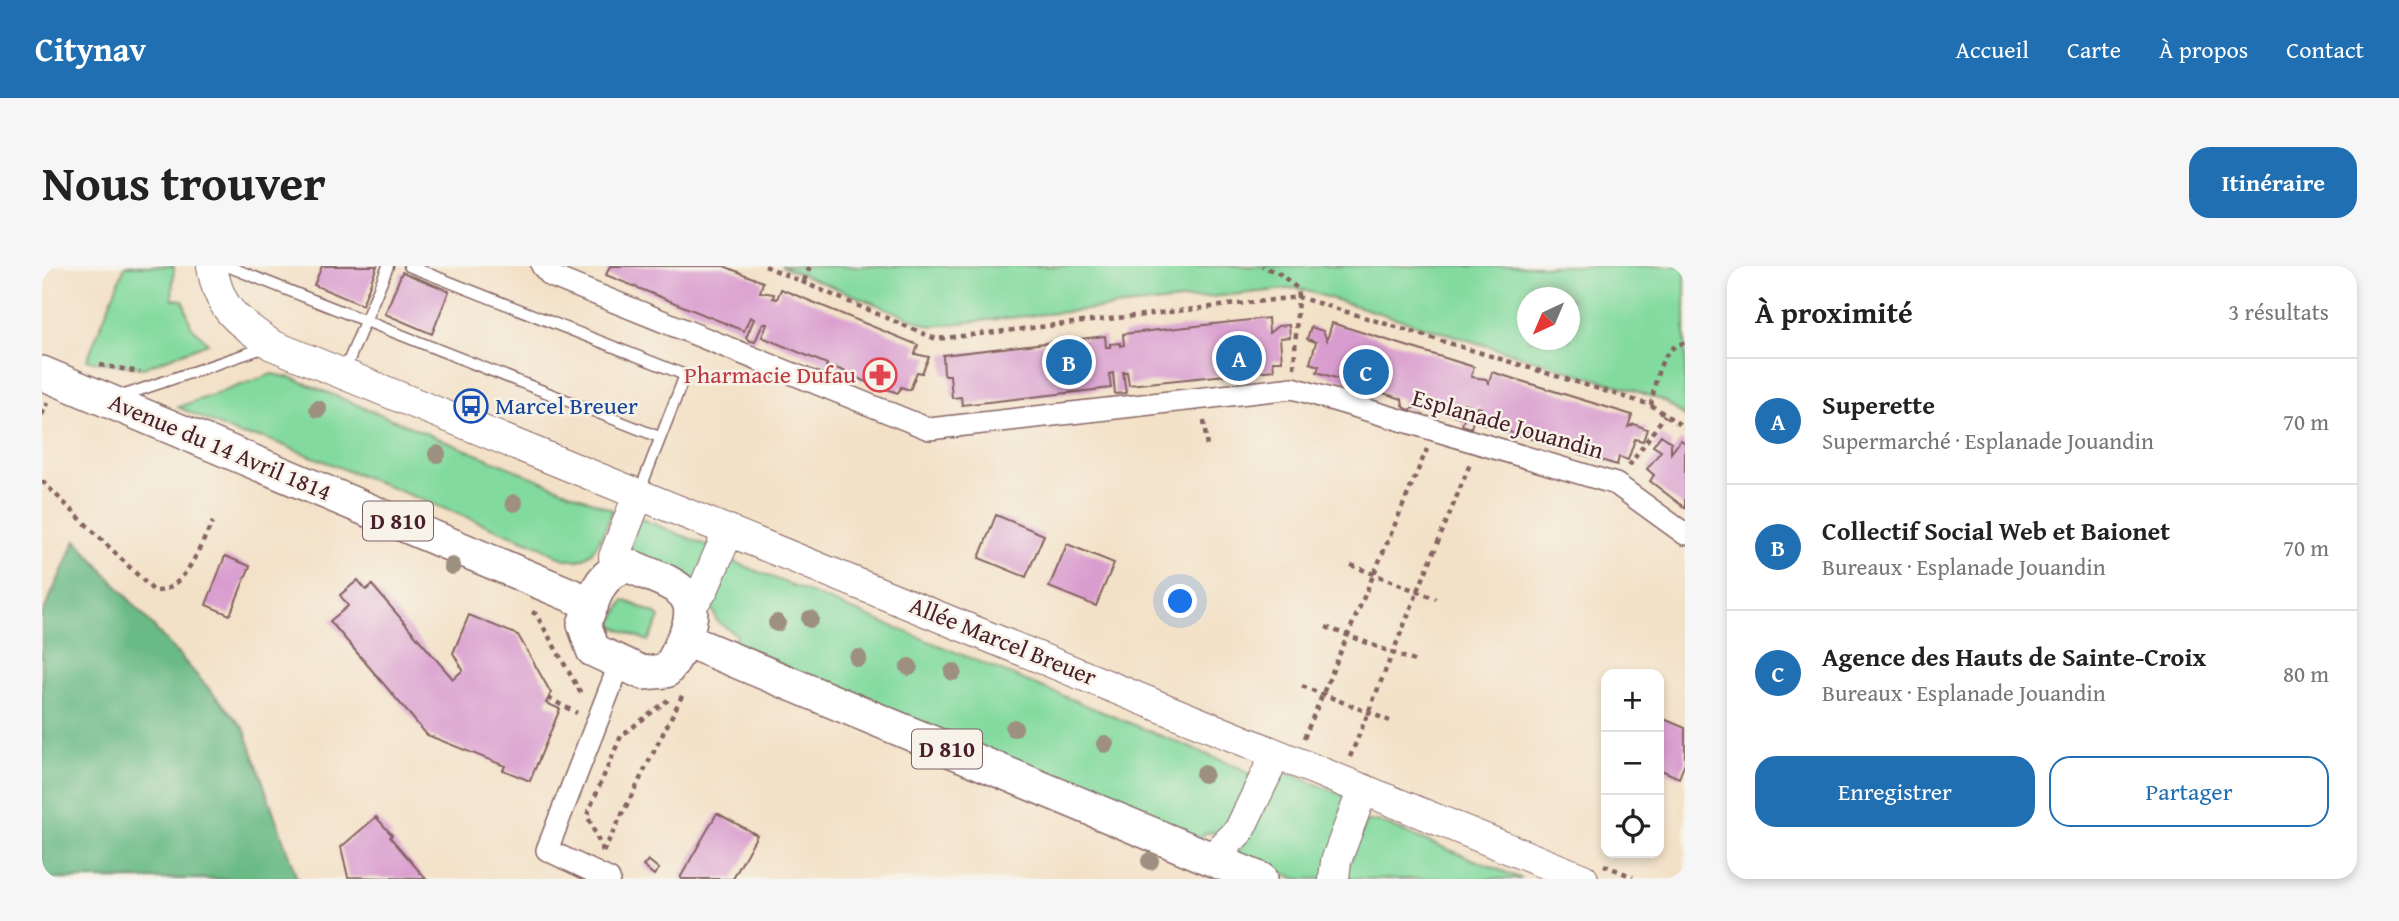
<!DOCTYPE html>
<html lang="fr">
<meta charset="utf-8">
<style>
:root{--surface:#fff;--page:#f6f6f6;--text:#222;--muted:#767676;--line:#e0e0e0;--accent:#1f6fb2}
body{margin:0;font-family:"Gentium Book Plus",serif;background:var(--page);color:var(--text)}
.controls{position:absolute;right:21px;bottom:21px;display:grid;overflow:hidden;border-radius:14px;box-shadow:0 4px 10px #0003}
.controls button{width:63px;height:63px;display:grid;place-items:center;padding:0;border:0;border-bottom:2px solid var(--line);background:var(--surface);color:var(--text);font:35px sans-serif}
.compass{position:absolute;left:1475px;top:21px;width:63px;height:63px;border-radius:50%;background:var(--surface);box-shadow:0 4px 10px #0003;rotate:224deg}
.you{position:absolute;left:1139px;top:336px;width:24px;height:24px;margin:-18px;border:5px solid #fff;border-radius:50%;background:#1a73e8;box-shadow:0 0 0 10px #1a73e833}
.badge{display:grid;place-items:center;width:46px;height:46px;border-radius:50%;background:var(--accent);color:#fff;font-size:23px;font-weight:700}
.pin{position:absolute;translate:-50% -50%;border:4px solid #fff;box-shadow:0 2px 7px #0006}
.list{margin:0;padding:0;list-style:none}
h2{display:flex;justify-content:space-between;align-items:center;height:91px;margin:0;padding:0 28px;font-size:30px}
h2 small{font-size:23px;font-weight:400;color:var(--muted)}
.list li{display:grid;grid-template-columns:46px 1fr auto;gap:21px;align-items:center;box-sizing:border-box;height:126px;padding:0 28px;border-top:2px solid var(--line)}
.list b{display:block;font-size:26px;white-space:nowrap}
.list p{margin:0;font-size:23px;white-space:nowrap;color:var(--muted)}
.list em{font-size:23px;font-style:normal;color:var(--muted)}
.actions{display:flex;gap:14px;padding:21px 28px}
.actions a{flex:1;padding:16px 0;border:2px solid var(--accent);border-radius:21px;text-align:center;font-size:24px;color:var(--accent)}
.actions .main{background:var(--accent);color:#fff}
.icon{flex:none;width:38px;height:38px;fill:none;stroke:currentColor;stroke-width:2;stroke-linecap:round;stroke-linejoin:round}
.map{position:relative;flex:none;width:1643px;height:613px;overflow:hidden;border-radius:21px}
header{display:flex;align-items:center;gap:42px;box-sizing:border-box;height:98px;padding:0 35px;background:var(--accent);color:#fff}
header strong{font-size:33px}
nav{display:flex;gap:38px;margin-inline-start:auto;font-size:24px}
.intro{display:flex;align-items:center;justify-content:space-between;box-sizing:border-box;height:168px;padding:0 42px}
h1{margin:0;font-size:49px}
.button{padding:18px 32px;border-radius:21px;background:var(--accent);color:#fff;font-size:24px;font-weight:700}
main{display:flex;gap:42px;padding:0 42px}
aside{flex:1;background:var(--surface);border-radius:21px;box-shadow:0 4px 10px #0003}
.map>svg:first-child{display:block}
.green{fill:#82da9e;stroke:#667c64;stroke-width:2;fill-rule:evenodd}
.forest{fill:#69ba85;stroke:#5a6c58;stroke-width:2}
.building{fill:#d99ccf}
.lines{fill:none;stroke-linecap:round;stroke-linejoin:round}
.lane-casing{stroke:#856362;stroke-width:13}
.street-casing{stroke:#856362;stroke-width:24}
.secondary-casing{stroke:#856362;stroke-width:32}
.primary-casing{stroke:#856362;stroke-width:36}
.path{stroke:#856362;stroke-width:4.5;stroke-dasharray:5 5;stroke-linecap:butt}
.lane{stroke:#fff;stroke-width:10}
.street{stroke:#fff;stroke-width:21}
.secondary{stroke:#fff;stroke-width:30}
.primary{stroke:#fff;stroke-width:33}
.tree{fill:#9e9081}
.labels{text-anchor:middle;stroke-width:5;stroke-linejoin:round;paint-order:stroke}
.shield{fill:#f7f3e8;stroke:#7e5f64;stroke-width:2}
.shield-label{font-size:23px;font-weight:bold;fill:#4a1f2b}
.health-label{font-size:24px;fill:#be3a42;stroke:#f7f3e8;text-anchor:end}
.transit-label{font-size:24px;fill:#164399;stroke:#f7f3e8;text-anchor:start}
.street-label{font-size:24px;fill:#4a1f2b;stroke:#f7f3e8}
</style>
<header>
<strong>Citynav</strong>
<nav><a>Accueil</a><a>Carte</a><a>À propos</a><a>Contact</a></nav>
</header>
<div class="intro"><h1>Nous trouver</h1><a class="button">Itinéraire</a></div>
<main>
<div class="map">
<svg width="1643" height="613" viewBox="0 0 1643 613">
<rect width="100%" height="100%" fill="#f7f3e8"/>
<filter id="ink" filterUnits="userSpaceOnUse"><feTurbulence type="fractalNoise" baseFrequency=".0143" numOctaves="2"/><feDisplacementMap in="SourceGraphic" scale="14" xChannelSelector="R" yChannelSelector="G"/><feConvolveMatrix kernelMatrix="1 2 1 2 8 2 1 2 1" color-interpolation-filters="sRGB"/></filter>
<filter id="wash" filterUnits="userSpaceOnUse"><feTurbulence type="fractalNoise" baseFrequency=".00686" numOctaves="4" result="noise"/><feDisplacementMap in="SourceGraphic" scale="28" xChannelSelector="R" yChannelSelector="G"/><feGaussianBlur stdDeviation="1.57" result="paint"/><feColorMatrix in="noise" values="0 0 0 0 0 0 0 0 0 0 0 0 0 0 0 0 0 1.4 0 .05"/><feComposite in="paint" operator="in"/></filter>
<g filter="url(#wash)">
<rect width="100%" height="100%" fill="#f3e1c7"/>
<!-- green -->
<path class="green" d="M83 0H132L130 33 141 34 149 60 166 77 101 102 45 94Z
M739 0H1643V151L1622 135 1597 126 1255 22 888 60ZM1486 32H1528V74H1486Z
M230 108 250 112 571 244C554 283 546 313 500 281L223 172 198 169 136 141Z
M597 252 669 281 655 316 586 288Z
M690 295 1198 502 1208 508V515L1180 566 1162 567 1159 573 749 403 692 376 695 369 675 355 670 341Z
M582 334 616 349 618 352 606 375 572 361 570 357Z
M1239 504 1306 531 1284 613H1255L1195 588Z
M1335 555 1480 613H1305L1306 601 1324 556Z"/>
<!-- forest -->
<path class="forest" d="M34 274 202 462 255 613H0V349Z"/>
<g id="blocks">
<!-- building -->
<path class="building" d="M280 0H335L320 39 272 19Z
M568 0H682L721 16 718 26 732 28 731 32 735 33 739 23 876 79 873 88 887 91 880 107 875 106 868 124 859 121 856 127 803 108 804 106 794 102 793 104 784 100 785 98 720 71 725 58 721 57 713 76 709 75 704 72 712 53 708 51 702 65 564 9Z
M360 6 407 25 390 68 343 48Z
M1226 52 1227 67 1236 60 1247 59 1248 71 1238 72 1240 95H1231L1232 104 1087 119 1085 106H1081L1084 127 1073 128 1071 107 1067 108 1069 122 920 139 919 131 910 132 908 109H902L901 89 1063 70 1064 81H1068V78L1078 77V80L1082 79 1081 68Z
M1290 57 1432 101 1429 111 1444 113 1447 117 1450 106 1590 149 1586 161 1592 158 1605 163 1601 175 1593 173 1586 194 1577 191 1575 199 1435 156 1439 142 1435 141 1429 162 1420 159 1426 139 1422 137 1418 151 1378 139 1367 144 1361 140 1360 133 1275 106 1277 100 1268 97 1274 76 1265 73 1269 61 1281 65 1285 74Z
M1619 169 1629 176V187L1639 174 1643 177V242L1608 215 1612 209 1605 203 1619 185 1611 180Z
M954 249 1002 269 984 311 937 292Z
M1025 278 1072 297 1054 340 1007 321Z
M183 290 208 300 188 349 164 339Z
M316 314 324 324 330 319 411 413 421 404 411 387 427 349 476 369 509 427 504 437 518 443 488 515 461 504 463 500 385 469 288 355 306 340 298 329Z
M1617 451 1643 462V497L1637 512 1617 503Z
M675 547 715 569 691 613H640L638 612Z
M334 551 350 569 348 571 384 613 306 611 299 581Z
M606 594 617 603 612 609 601 600Z"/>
</g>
</g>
<g filter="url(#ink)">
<use href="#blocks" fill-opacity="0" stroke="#856362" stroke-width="2"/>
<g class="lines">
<defs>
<path id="lane" d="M185 0 617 171
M367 0 643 109 598 224
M302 106 346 0
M77 131 224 81"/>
<path id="street" d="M500 0 509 10 887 163 1251 122 1574 218 1643 268
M567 613 505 584 578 397"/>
<path id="secondary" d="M170 0C177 45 195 54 230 79L1541 613
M573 302 572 291 597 227
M651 337 661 324 687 264
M1169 593 1197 565 1234 488
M1292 613 1294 595 1321 523"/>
<path id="primary" d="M0 107 550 338
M588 300C622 316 663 321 644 367 638 381 634 394 624 405L601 407 551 384 542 358C552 332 557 304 588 300Z
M641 373 1218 613"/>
</defs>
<!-- lane casing -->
<use href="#lane" class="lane-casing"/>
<!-- street casing -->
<use href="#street" class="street-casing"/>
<!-- secondary casing -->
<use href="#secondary" class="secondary-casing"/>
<!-- primary casing -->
<use href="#primary" class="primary-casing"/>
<!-- path -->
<path class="path" d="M723 0 894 73 1256 31 1255 22 1238 8 1220 0
M762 15 768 0
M58 99 98 106
M1252 102 1256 31 1609 139 1643 162
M1609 139C1613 119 1617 80 1643 77
M0 149 5 137
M1162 155 1165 182
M1587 200 1623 149
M0 215 112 325C143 327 158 278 171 256
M1309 299 1394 333
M490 346 494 348 541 431
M1284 361 1372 395
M1260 420 1348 455
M506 432 535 447
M1262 472 1385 183
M1308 491 1428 198
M561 585 545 549 579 470 626 434
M561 586 641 428
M1562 599 1591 611"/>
<!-- lane -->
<use href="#lane" class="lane"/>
<!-- street -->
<use href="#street" class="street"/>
<!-- secondary -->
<use href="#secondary" class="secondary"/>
<!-- primary -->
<use href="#primary" class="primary"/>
</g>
<!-- trees -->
<g class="tree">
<circle cx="276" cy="143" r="9"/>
<circle cx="395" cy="188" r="9"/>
<circle cx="472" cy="237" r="9"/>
<circle cx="410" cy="300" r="9"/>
<circle cx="768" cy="353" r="9"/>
<circle cx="735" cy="357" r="9"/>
<circle cx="816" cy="392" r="9"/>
<circle cx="867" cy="401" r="9"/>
<circle cx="911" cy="406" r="9"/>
<circle cx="972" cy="462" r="9"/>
<circle cx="1063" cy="478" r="9"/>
<circle cx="1162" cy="508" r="9"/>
<circle cx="1108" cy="595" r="9"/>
</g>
</g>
<!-- icons -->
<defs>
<symbol id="pharmacy-ring" viewBox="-11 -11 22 22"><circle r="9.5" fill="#f7f3e8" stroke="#e0444e" stroke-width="1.5"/><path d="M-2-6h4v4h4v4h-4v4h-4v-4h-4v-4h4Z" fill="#e0444e"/></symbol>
<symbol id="bus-ring" viewBox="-11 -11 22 22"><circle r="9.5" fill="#f7f3e8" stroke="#1a4fb4" stroke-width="1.5"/><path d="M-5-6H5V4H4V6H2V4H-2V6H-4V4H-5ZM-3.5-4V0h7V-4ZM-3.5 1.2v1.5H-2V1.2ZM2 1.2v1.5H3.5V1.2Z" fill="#1a4fb4"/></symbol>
</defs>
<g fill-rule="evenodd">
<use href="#pharmacy-ring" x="819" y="90" width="38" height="38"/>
<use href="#bus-ring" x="410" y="121" width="38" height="38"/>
</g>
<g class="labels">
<!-- shield labels -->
<g class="shield">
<rect x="321" y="235.5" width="70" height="39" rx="5"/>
<rect x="870" y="463.5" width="70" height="39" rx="5"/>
</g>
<g class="shield-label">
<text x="356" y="263">D 810</text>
<text x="905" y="491">D 810</text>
</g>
<!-- health labels -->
<g class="health-label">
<text x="814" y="117">Pharmacie Dufau</text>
</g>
<!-- transit labels -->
<g class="transit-label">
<text x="453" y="148">Marcel Breuer</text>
</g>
<!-- street labels -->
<g class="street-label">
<text transform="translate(1466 158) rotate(16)" y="8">Esplanade Jouandin</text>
<text transform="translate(178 181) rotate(23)" y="8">Avenue du 14 Avril 1814</text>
<text transform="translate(961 375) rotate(22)" y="8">Allée Marcel Breuer</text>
</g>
</g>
</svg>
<div class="controls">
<button>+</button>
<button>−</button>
<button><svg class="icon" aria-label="locate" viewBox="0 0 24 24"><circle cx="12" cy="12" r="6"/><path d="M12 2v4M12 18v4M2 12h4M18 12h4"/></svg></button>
</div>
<svg class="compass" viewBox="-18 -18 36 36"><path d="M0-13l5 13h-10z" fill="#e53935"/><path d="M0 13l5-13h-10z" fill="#767676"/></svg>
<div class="you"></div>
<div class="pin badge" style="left:1197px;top:92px">A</div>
<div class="pin badge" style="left:1027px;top:96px">B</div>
<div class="pin badge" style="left:1324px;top:106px">C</div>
</div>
<aside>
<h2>À proximité<small>3 résultats</small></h2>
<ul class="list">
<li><span class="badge">A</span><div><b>Superette</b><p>Supermarché · Esplanade Jouandin</p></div><em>70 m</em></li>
<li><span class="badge">B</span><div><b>Collectif Social Web et Baionet</b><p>Bureaux · Esplanade Jouandin</p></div><em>70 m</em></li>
<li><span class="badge">C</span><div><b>Agence des Hauts de Sainte-Croix</b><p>Bureaux · Esplanade Jouandin</p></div><em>80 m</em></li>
</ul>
<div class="actions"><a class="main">Enregistrer</a><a>Partager</a></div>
</aside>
</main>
